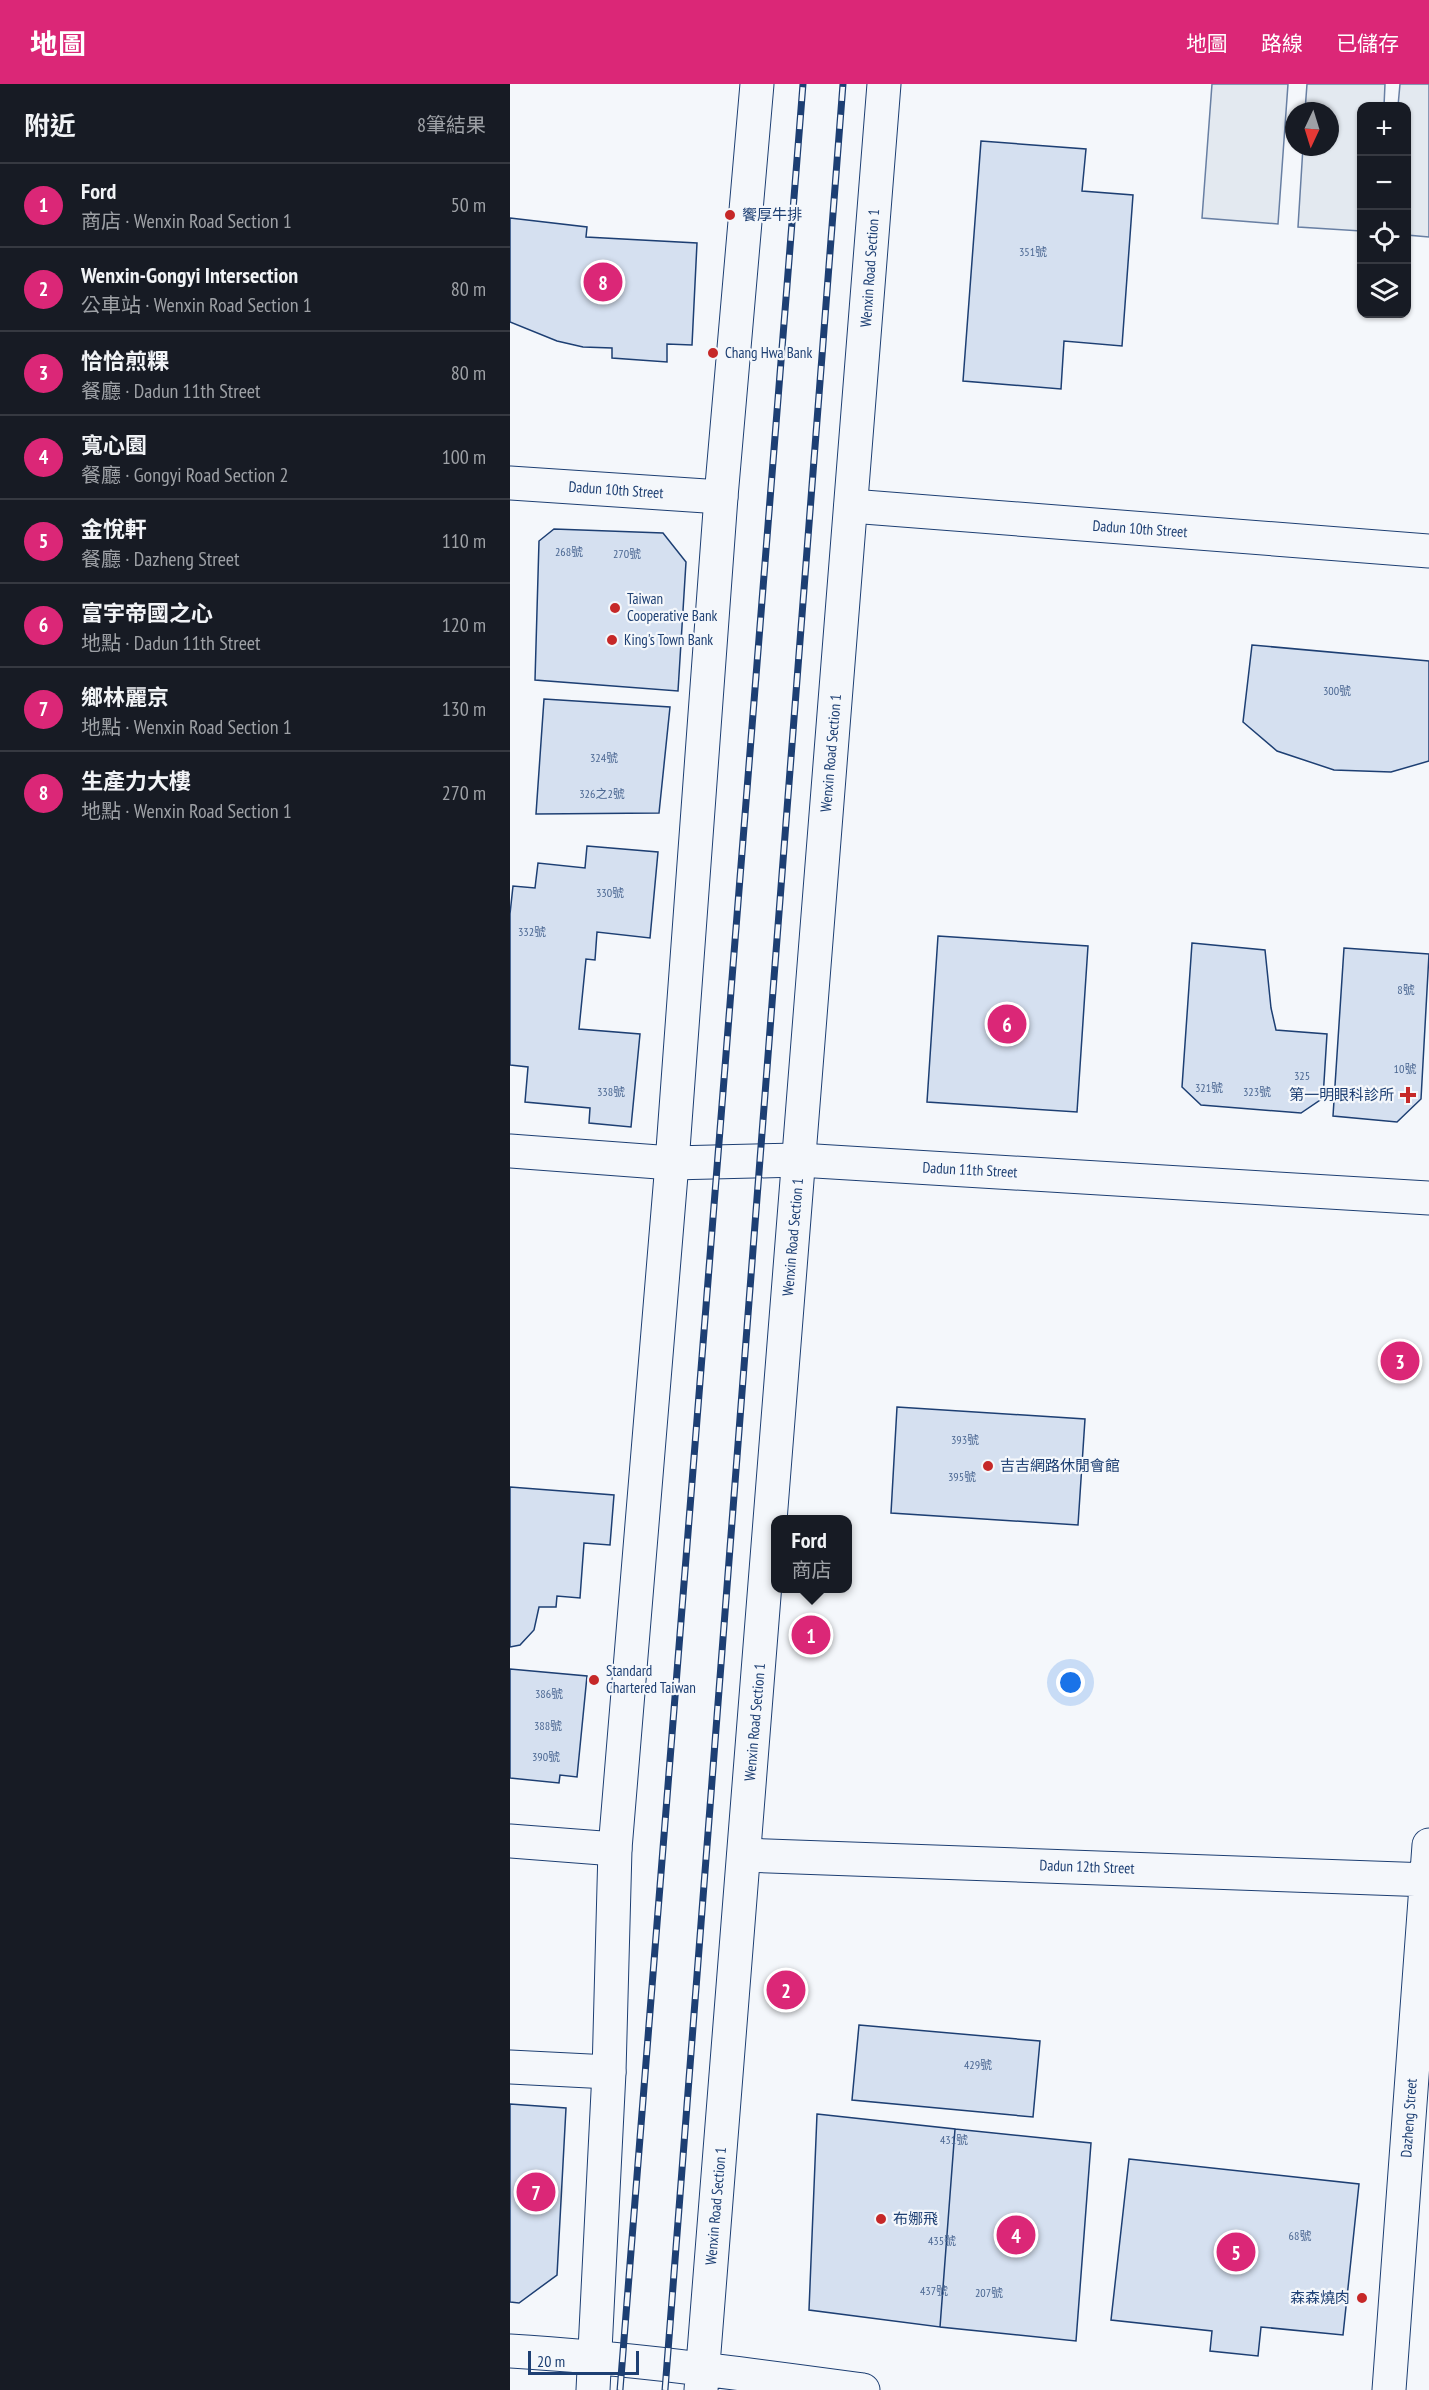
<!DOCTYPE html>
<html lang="zh-TW">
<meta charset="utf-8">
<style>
:root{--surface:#171b24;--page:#242831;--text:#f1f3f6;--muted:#9ea1a6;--line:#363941;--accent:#db2777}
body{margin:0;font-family:"PT Sans Narrow","Noto Sans TC",sans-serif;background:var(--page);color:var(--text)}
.controls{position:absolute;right:18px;top:18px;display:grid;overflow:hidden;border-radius:12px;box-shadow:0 2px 4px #0004}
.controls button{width:54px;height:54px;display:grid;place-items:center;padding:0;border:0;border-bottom:2px solid var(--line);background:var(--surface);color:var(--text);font:30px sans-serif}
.compass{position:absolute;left:775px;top:18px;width:54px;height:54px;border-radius:50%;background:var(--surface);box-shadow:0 2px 4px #0004;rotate:184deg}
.scale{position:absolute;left:18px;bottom:15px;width:111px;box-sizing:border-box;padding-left:6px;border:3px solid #1d3f73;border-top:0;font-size:16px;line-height:21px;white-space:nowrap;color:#1d3f73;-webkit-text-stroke:4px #f4f7fb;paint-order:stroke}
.you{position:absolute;left:561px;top:1599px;width:21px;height:21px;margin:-15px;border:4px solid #fff;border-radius:50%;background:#1a73e8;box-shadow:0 0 0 9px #1a73e833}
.badge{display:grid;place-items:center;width:39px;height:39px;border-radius:50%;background:var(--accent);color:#fff;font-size:20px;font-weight:700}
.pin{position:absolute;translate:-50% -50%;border:3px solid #fff;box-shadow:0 2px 6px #0006}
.popup{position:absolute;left:261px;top:1431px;width:81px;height:78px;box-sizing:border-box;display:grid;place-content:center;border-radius:12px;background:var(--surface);filter:drop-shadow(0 2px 4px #0005);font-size:20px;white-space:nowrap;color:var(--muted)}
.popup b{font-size:22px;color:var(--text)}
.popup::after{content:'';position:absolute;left:50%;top:100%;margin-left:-12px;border:12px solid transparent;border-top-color:var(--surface)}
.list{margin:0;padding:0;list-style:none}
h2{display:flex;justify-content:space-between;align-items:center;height:78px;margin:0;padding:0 24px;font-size:26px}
h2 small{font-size:20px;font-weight:400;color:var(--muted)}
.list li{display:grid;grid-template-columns:39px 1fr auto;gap:18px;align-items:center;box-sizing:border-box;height:84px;padding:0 24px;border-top:2px solid var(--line)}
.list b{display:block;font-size:22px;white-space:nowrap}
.list p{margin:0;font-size:20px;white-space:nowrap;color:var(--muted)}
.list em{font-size:20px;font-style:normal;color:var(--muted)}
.icon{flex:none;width:33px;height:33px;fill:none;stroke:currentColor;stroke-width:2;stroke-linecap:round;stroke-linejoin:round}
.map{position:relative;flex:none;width:919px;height:2306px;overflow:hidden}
header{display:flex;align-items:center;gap:36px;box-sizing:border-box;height:84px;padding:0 30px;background:var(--accent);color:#fff}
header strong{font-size:28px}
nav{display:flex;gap:33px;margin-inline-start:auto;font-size:21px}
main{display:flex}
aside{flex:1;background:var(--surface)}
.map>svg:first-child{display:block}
.grass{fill:#e3e9f0;stroke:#687fa3;stroke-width:1.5}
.building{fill:#d5e0f0;stroke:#1d3f73;stroke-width:1.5}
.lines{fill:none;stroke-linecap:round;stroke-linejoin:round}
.street-casing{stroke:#1d3f73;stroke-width:35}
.secondary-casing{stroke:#1d3f73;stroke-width:35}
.street{stroke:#f4f7fb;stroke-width:33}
.secondary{stroke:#f4f7fb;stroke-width:33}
.rail-casing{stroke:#1d3f73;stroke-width:7}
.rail{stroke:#f4f7fb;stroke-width:4.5;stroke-dasharray:14;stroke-linecap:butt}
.poi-dot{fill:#c62828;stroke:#f4f7fb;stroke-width:2}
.labels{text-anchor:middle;stroke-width:4.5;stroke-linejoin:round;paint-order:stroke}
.number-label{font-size:12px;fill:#4b6792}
.poi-label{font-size:15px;fill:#1d3f73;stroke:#f4f7fb;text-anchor:start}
.street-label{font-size:15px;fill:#1d3f73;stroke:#f4f7fb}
</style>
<header>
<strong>地圖</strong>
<nav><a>地圖</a><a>路線</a><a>已儲存</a></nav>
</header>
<main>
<aside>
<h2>附近<small>8筆結果</small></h2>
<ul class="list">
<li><span class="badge">1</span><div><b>Ford</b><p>商店 · Wenxin Road Section 1</p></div><em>50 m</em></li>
<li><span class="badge">2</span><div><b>Wenxin-Gongyi Intersection</b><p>公車站 · Wenxin Road Section 1</p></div><em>80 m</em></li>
<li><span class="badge">3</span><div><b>恰恰煎粿</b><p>餐廳 · Dadun 11th Street</p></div><em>80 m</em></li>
<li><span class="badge">4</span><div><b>寬心園</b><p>餐廳 · Gongyi Road Section 2</p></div><em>100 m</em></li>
<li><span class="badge">5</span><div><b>金悅軒</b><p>餐廳 · Dazheng Street</p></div><em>110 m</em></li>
<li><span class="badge">6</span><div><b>富宇帝國之心</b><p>地點 · Dadun 11th Street</p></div><em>120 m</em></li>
<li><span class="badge">7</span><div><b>鄉林麗京</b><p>地點 · Wenxin Road Section 1</p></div><em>130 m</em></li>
<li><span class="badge">8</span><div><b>生產力大樓</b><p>地點 · Wenxin Road Section 1</p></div><em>270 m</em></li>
</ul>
</aside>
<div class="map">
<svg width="919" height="2306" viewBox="0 0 919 2306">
<rect width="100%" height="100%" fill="#f4f7fb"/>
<!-- grass -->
<path class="grass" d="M702 0H778L768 140 692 134Z
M797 0H875L874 22H852L851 147 788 143 793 63H820V27H795Z
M890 0H919V153L897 151 896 22H888Z"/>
<!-- building -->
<path class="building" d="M471 57 576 65 572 107 623 111 612 262 554 257 551 305 453 297Z
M0 134 77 143 76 153 187 159 182 261 157 260V278L102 274V264L73 263 47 257 0 238Z
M44 445 153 449 176 478 168 607 25 596 29 457Z
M742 561 919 577V677L881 688 824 686 767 667 733 638Z
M34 615 160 623 149 729 26 730Z
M77 762 148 768 140 854 87 848 85 876 76 875 69 945 130 950 121 1043 79 1039 80 1024 15 1018 18 983 0 981V830L3 802 25 804 28 779 75 784Z
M428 852 578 862 567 1028 417 1018Z
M682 859 755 866 761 924 766 946 817 950 813 1014 791 1029 691 1021 672 1003Z
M834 864 919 870 911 1015 887 1038 823 1032Z
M387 1323 575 1335 568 1441 381 1429Z
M0 1403 104 1411 100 1461 74 1459 70 1514 47 1512 46 1523H29L24 1546 10 1561 0 1563Z
M0 1585 77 1592 67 1693 50 1691 49 1699 0 1694Z
M349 1941 530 1957 523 2033 342 2016Z
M0 2020 56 2024 47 2191 9 2219 0 2218Z
M307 2030 445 2045 430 2243 299 2226Z
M445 2045 581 2059 566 2257 430 2243Z
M619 2075 849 2100 833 2251 751 2243 748 2272 700 2267 702 2247 601 2236Z"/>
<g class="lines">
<defs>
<path id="street" d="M0 399 211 413
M341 422 919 467
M0 1067 162 1079 289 1076 919 1114
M0 1757 105 1765
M234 1771 919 1796
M0 1983 99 1988
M879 2306 919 1761"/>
<path id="secondary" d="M0 2267C118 2274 235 2290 353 2306
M83 2306 99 1988 105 1765 162 1079 211 413 247 0
M191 2306 374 0"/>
</defs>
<!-- street casing -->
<use href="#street" class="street-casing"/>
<!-- secondary casing -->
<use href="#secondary" class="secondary-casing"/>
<!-- street -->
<use href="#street" class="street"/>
<!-- secondary -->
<use href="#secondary" class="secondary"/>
<defs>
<path id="rail" d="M110 2306 293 0
M155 2306 333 0"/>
</defs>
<!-- rail casing -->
<use href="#rail" class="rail-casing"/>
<!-- rail -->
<use href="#rail" class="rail"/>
</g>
<!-- markers -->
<g class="poi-dot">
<circle cx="220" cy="131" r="6"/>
<circle cx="203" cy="269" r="6"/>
<circle cx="105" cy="524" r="6"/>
<circle cx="102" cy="556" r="6"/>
<path d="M895 1002h6v6h6v6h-6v6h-6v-6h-6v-6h6z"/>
<circle cx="478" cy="1382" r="6"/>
<circle cx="84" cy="1596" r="6"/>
<circle cx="371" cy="2135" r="6"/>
<circle cx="852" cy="2214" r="6"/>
</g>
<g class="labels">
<!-- number labels -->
<g class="number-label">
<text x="523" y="172">351號</text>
<text x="59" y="472">268號</text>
<text x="117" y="474">270號</text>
<text x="827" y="611">300號</text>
<text x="94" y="678">324號</text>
<text x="92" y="714">326之2號</text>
<text x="100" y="813">330號</text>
<text x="22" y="852">332號</text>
<text x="896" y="910">8號</text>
<text x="895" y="989">10號</text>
<text x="792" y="996">325</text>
<text x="699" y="1008">321號</text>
<text x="101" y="1012">338號</text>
<text x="747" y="1012">323號</text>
<text x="455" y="1360">393號</text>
<text x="452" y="1397">395號</text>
<text x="39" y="1614">386號</text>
<text x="38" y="1646">388號</text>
<text x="36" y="1677">390號</text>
<text x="468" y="1985">429號</text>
<text x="444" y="2060">431號</text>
<text x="790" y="2156">68號</text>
<text x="432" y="2161">435號</text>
<text x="424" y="2211">437號</text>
<text x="479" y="2213">207號</text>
</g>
<!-- poi labels -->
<g class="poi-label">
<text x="232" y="136">饗厚牛排</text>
<text x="215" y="274">Chang Hwa Bank</text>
<text x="117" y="520">Taiwan<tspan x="117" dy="17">Cooperative Bank</tspan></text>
<text x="114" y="561">King's Town Bank</text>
<text x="884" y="1016" text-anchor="end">第一明眼科診所</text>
<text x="490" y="1387">吉吉網路休閒會館</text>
<text x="96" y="1592">Standard<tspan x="96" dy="17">Chartered Taiwan</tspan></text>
<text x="383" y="2140">布娜飛</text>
<text x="840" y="2219" text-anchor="end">森森燒肉</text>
</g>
<!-- street labels -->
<g class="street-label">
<text transform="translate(360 184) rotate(-86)" y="5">Wenxin Road Section 1</text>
<text transform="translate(106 406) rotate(4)" y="5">Dadun 10th Street</text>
<text transform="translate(630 445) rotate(4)" y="5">Dadun 10th Street</text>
<text transform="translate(321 669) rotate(-85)" y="5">Wenxin Road Section 1</text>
<text transform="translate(460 1086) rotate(3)" y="5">Dadun 11th Street</text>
<text transform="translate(283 1153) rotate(-85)" y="5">Wenxin Road Section 1</text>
<text transform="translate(245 1638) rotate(-85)" y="5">Wenxin Road Section 1</text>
<text transform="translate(577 1783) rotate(2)" y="5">Dadun 12th Street</text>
<text transform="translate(899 2034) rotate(-86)" y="5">Dazheng Street</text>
<text transform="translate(206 2122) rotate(-85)" y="5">Wenxin Road Section 1</text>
</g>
</g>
</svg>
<div class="controls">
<button>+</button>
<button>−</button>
<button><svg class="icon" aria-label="locate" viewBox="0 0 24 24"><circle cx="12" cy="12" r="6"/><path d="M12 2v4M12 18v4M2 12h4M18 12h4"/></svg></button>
<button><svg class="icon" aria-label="layers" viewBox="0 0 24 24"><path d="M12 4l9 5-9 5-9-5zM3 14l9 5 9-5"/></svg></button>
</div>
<svg class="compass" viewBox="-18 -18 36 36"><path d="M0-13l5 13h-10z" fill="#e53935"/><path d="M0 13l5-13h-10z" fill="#9ea1a6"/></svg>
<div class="scale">20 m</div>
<div class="you"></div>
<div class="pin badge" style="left:301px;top:1551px">1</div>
<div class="popup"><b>Ford</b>商店</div>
<div class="pin badge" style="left:276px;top:1906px">2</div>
<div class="pin badge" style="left:890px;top:1277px">3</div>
<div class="pin badge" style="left:506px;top:2151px">4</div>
<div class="pin badge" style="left:726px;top:2168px">5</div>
<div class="pin badge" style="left:497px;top:940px">6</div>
<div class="pin badge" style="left:26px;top:2108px">7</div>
<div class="pin badge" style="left:93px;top:198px">8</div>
</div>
</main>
